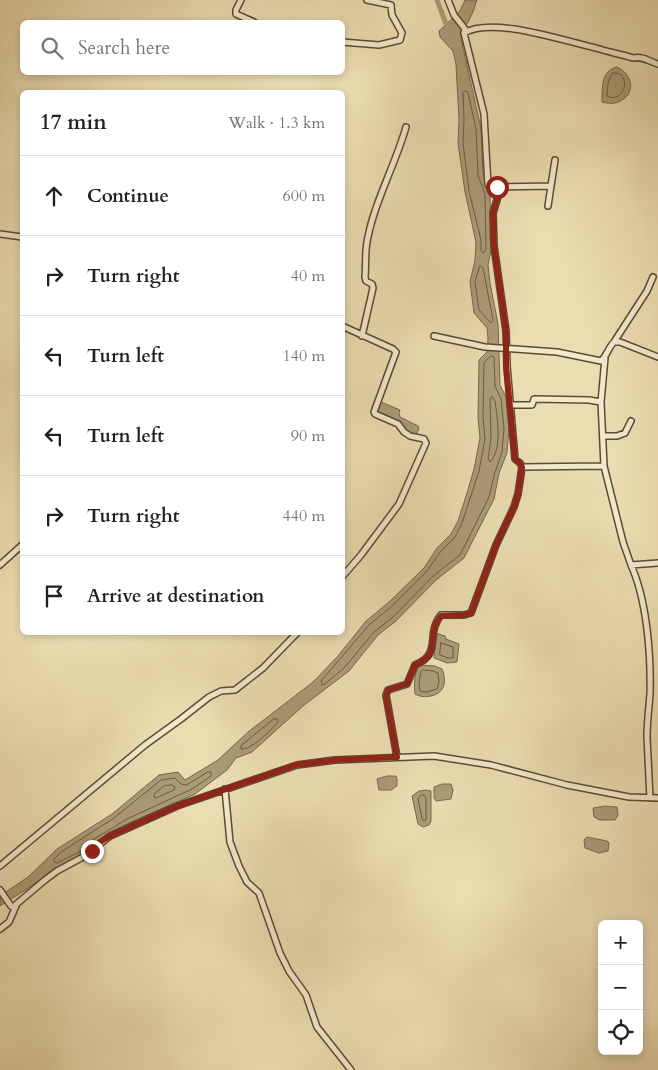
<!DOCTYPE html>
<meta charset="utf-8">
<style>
:root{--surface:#fff;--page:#f6f6f6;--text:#202124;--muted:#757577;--line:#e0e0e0}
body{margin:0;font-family:Cardo,serif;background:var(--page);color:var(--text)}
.controls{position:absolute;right:15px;bottom:15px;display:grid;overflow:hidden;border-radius:8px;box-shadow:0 2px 8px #0003}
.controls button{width:45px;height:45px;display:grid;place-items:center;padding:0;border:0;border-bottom:1px solid var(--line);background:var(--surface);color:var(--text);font:25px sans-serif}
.stop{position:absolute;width:15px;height:15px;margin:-11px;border:4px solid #8f2418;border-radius:50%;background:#fff}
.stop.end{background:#8f2418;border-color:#fff;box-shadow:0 1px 5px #0008}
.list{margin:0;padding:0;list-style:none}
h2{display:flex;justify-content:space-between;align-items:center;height:65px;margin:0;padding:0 20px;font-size:21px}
h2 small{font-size:16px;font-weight:400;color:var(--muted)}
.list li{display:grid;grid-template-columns:32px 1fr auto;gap:15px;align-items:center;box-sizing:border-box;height:80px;padding:0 20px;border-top:1px solid var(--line)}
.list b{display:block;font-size:19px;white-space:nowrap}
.list em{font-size:16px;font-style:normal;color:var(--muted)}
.icon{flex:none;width:28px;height:28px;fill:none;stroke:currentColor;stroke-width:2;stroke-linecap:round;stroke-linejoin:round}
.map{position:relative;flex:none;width:658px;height:1070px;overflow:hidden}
.search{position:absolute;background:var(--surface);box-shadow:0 2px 8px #0003;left:20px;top:20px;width:325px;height:55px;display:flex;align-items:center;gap:12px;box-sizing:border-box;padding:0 18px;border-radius:8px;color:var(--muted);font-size:19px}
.panel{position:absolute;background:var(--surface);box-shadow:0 2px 8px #0003;left:20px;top:90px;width:325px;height:545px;border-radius:8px}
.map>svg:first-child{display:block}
.water{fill:#aa9b77;stroke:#776849}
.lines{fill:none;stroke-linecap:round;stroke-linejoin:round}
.shore{stroke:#6a5b3e;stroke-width:1}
.canal{stroke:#aa9b77;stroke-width:5}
.minor-casing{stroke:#5b4c30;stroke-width:8}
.minor{stroke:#f2e9cd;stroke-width:5}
.route{stroke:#8f2418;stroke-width:6}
</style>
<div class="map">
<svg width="658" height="1070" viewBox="0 0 658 1070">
<rect width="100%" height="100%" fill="#ebddb2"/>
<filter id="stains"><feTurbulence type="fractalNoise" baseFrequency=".004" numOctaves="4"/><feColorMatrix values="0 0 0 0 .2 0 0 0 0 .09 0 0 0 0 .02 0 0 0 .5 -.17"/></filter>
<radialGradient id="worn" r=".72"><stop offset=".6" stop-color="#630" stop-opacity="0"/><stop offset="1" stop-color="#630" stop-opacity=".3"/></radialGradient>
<!-- water -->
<path class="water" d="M465 0H477C475 5 474 11 471 16 468 24 461 30 461 39L481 128 483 174 490 193 491 250 488 265 490 283 498 324 500 385 506 397 509 429 507 453 499 473 494 499 464 558 436 580 396 621 378 635 349 671 303 706 252 752 236 758 227 770 195 794 129 823 96 843 83 855 50 872 27 889 0 906V896L28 877 57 849 112 814 159 775 178 772 185 780 218 760 248 732 313 682 338 656 366 621 389 602 424 568 437 548 451 534 458 521 467 493 474 469 480 438 478 418 479 360 487 352 488 339 487 328 474 313 470 282 475 260 476 242 465 192 458 143 459 120 456 64 453 51 440 37 439 31 460 11Z
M617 67C636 76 635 98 615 103 611 104 606 103 602 102 602 89 601 70 617 67Z
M381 402 400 410 399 413 400 417 418 426 419 429 416 435H412L376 412Z
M436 633 445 636 446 639 459 644 457 662 447 663 434 658Z
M421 665 435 666 442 669C447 681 445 693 431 696 425 697 420 697 415 694 414 685 414 676 418 667Z
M387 776H396L397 779V786L391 790H379L377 779Z
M442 784H451L453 790 451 799 436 801 434 798V787Z
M426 790 431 791V821L429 825 423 827 418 824 412 796 419 791Z
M605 806 617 807 618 815 615 820H600L594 817 593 808Z
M587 837 607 841 609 843 608 851 599 853 585 848 584 840Z"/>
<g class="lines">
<!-- shore -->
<path class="shore" d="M613 73C633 71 625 105 607 96 607 88 608 79 613 73Z
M465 91 468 92 476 129 478 175 485 194 486 249 483 253 481 251V240L469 191 463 143 464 120 463 93Z
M480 266 483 268 493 320 491 323 479 310 475 282Z
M491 356 494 357 495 386 501 399 504 429 502 452 495 472 489 497 460 555 433 576 393 617 374 632 345 667 325 684 322 685 321 681 369 625 392 606 427 571 441 551 455 537 462 523 479 471 485 439 483 418 484 363Z
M492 397 495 401C497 417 503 449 490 462L488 459 491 439 490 399Z
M441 643 453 647V658H448L440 655Z
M423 670 433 671 438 673 439 682 437 689 427 692 420 691 419 683 421 672Z
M274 719H277L278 722C271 730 252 750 241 749V746Z
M208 772H211V776L192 789 127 819 94 839 81 851 57 863 54 862V859L61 852 114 818 161 780 175 778 181 784 186 785Z
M172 785 175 787 174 790 156 798 154 797V794L164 786Z
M424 795 426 798V819L424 821 422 819 418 799 420 796Z"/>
<!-- canal -->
<path class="canal" d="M437 0 446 24 450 29"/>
<defs>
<path id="minor" d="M241 0 236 10V14L254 22
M464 33C493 16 564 41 596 48 608 52 621 54 633 58 643 56 648 61 658 64
M342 42 379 45 400 40 402 33 392 15 391 5 367 0
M551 186 555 160
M497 187 551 186 548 206
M0 234 22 237
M342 326 393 349 396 352 374 412 375 414 398 424 404 432 410 436 424 439 426 443 399 504 361 555 342 577
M362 336 373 288 372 284 366 281 365 277C366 265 365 253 367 242 374 202 395 166 406 127
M434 336 485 347 557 352 601 361C607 356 608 348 614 342H620L658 357
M614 342 647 291 653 277
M601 402 605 358
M510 405H532L534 399 589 400 601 402 604 466
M603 436H617L625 433 631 421
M522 467 604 466 623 542 631 565 658 563
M0 565 22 545
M631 565C647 601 651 654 650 694 649 708 647 722 647 737 648 757 649 778 650 798
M397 757 386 695 388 690 407 684 415 665C443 654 425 634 441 615H464L471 613 496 545 514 507 518 494 522 467 520 463 515 459 507 366 506 331 494 246 493 213 499 193 497 187H492L488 185 484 114 464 33 465 29 454 15 448 0
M225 789 230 842 239 866 247 882 259 893 280 953 289 971 306 995 317 1027 351 1070
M0 866 145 745 181 719 209 697 221 691 235 690 263 668 298 632
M0 890 11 906 13 907 45 880 57 871 83 857 110 836 177 806 297 765 335 760 434 756 491 765 567 785 629 797 658 798
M0 929 9 922 16 906"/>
</defs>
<!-- minor casing -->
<use href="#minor" class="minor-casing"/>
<!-- minor -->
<use href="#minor" class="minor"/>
</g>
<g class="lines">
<!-- route -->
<path class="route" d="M92 851 100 842 110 836 177 806 296 765 335 760 397 757 386 696 388 690 407 684 415 665C443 654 425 634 441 616L464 615 471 613 496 545 514 507 518 494 522 467 520 463 515 459 506 366V332L494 246 493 213 499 193 497 187"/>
</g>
<rect width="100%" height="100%" filter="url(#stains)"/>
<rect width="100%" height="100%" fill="url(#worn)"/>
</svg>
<div class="controls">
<button>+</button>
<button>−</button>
<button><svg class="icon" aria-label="locate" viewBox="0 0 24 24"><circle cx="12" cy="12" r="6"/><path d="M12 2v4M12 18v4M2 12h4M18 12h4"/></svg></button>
</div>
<div class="stop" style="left:497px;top:187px"></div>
<div class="stop end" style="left:92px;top:851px"></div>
<div class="search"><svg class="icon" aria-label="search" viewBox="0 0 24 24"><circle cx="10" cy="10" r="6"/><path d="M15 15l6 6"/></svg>Search here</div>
<section class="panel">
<h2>17 min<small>Walk · 1.3 km</small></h2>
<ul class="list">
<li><svg class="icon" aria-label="ahead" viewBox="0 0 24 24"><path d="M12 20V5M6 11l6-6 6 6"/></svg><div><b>Continue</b></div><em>600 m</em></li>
<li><svg class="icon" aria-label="right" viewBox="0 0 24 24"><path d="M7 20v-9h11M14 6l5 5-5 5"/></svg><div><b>Turn right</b></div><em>40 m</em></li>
<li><svg class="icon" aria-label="left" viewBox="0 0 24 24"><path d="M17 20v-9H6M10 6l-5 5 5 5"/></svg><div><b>Turn left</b></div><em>140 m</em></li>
<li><svg class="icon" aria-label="left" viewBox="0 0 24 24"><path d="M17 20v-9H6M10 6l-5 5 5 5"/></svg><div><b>Turn left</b></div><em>90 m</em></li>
<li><svg class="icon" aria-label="right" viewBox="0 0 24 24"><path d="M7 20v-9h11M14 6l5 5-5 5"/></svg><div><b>Turn right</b></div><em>440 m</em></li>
<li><svg class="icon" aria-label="arrive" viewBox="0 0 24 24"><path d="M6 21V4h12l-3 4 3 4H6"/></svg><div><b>Arrive at destination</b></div></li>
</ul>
</section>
</div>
